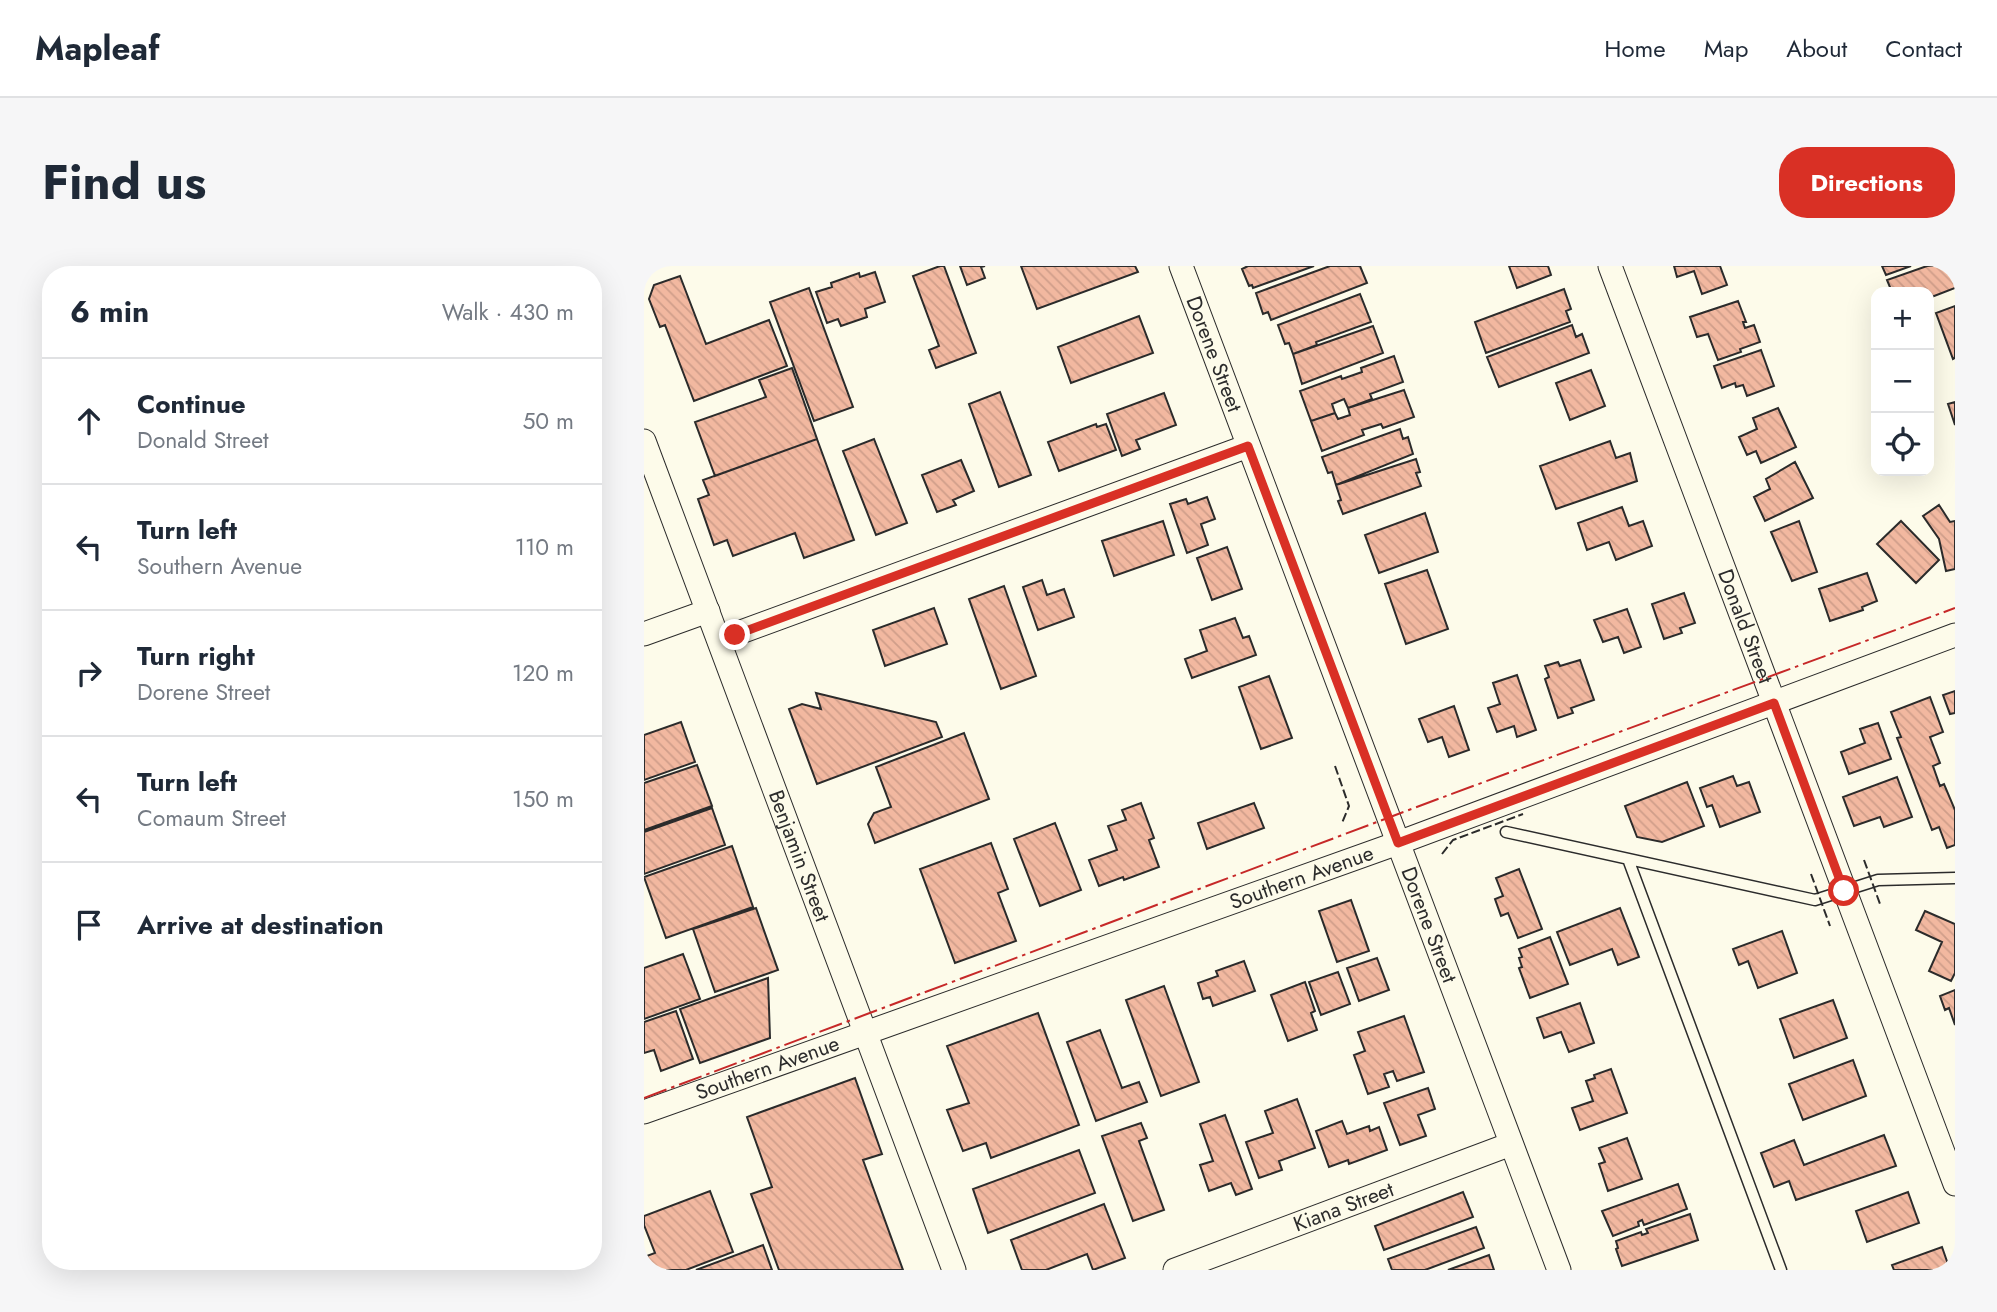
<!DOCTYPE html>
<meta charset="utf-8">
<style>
:root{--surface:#fff;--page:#f6f6f7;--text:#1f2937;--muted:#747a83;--line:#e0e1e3;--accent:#d93025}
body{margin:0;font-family:Jost,sans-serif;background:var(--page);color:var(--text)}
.controls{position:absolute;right:21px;top:21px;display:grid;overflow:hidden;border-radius:14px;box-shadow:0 7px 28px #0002}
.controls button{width:63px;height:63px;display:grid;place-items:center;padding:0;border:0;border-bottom:2px solid var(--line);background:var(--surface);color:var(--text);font:35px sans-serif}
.stop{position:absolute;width:21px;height:21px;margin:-16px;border:5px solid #d93025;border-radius:50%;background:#fff}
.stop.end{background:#d93025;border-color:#fff;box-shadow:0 2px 7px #0008}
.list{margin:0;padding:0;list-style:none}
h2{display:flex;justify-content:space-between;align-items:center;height:91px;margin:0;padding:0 28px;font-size:30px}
h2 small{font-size:23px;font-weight:400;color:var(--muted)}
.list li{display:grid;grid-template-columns:46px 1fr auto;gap:21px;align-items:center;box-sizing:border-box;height:126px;padding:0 28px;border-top:2px solid var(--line)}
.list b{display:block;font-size:26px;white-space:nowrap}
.list p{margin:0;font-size:23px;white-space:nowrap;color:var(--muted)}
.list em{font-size:23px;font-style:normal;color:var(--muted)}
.icon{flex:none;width:38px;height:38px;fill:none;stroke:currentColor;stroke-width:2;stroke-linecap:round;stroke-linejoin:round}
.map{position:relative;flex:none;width:1311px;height:1004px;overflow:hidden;border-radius:28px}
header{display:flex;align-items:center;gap:42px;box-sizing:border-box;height:98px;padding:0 35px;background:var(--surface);border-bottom:2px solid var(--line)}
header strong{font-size:33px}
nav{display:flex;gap:38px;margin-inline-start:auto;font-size:24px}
.intro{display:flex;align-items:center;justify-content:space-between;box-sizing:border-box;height:168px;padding:0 42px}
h1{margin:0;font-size:49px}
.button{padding:18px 32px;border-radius:28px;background:var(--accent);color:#fff;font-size:24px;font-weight:700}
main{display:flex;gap:42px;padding:0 42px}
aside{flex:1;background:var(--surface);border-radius:28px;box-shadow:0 7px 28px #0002}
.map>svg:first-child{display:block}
.building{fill:url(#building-back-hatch);stroke:#2b2b2b;stroke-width:2}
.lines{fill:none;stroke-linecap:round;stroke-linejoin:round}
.service-casing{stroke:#2b2b2b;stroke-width:13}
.minor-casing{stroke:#2b2b2b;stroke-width:25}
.service{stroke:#fdfbea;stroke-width:10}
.minor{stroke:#fdfbea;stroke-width:23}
.fence{stroke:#2b2b2b;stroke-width:2;stroke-dasharray:9 3.5;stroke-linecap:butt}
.power{stroke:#c62828;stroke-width:2;stroke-dasharray:24 5 3.5 5;stroke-linecap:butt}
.route{stroke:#d93025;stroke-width:9}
.labels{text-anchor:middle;stroke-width:5;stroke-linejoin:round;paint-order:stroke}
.street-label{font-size:21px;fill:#2b2b2b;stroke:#fdfbea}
</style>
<header>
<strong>Mapleaf</strong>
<nav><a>Home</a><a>Map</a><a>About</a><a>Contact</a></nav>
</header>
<div class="intro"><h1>Find us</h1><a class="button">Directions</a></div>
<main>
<aside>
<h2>6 min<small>Walk · 430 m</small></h2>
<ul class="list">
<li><svg class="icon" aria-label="ahead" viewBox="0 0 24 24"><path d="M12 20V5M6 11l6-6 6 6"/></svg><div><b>Continue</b><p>Donald Street</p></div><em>50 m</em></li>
<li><svg class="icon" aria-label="left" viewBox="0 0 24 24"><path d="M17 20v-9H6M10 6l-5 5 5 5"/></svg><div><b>Turn left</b><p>Southern Avenue</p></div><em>110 m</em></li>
<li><svg class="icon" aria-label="right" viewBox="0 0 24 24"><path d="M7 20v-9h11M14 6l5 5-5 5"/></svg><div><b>Turn right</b><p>Dorene Street</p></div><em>120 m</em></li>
<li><svg class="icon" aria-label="left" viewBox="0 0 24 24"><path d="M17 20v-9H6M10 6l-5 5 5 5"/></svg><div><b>Turn left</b><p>Comaum Street</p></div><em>150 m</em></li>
<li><svg class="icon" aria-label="arrive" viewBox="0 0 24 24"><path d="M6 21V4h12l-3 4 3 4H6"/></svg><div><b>Arrive at destination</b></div></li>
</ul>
</aside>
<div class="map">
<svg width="1311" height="1004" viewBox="0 0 1311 1004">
<defs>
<pattern id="building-back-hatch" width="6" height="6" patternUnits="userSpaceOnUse" patternTransform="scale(1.75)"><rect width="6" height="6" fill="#f2b8a0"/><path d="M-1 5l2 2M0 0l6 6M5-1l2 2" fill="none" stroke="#d09e8a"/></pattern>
</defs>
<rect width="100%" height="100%" fill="#fdfbea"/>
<!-- building -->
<path class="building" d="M296 0H300L332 87 292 102 285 84 295 80 269 10Z
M316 0H341L337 1 341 12 323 19Z
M377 0H491L494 6 393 43Z
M604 0H670L609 22 608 19 605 20 598 3Z
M686 0H716L723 17 627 54 624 46 619 48 612 27Z
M865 0H904L907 9 873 22Z
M1030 0H1076L1083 19 1058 28 1050 5 1033 11Z
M1238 0H1267L1242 9Z
M1283 0H1311V22L1285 32V26H1248L1243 14Z
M231 6 241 36 221 43 223 51 197 60 194 53 183 57 172 26 188 21 187 17 215 7 216 11Z
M36 10 62 78 125 54 143 100 50 135 21 59 16 61 5 33 10 19Z
M165 22 209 141 170 155 126 36Z
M920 23 927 43 922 45 926 56 842 87 831 56Z
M716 28 727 56 672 76 673 79 649 88 645 77 641 78 634 59Z
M1094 35 1102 56H1099L1101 62 1110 59 1116 76 1096 83 1097 86 1074 94 1064 68 1053 71 1046 51Z
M1311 40V92L1309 93 1292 47Z
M495 50 509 87 427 117 414 81Z
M928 59 932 71 938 68 945 87 855 121 843 91Z
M729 60 739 87 658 118 649 88Z
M1117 84 1130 120 1103 130 1099 119 1092 121 1091 117 1078 122 1070 100Z
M750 90 759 116 726 128 728 133 704 142 700 133 688 138 691 147 667 155 656 125 697 110 698 113 718 106 717 102Z
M148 102 173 173 71 210 51 156 122 131 115 114Z
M947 104 961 140 926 154 912 117Z
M760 124 770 151 739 162 737 158 718 164 720 169 678 185 667 155 691 147 694 153 706 149 704 142Z
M356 126 387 209 355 221 325 138Z
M520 127 532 159 492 174 496 183 478 190 463 148Z
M1311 136V159L1304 138Z
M1134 142 1152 181 1117 197 1112 185 1103 189 1095 171 1113 163 1109 152Z
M452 158 453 161 462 158 472 184 415 205 404 176Z
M756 163 759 173 764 171 769 188 692 219 688 206 684 207 678 191Z
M173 173 210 274 160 292 151 267 89 290 83 274 70 279 54 233 65 229 59 214Z
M230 173 263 257 232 269 199 185Z
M966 175 972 192 986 187 993 215 912 243 896 200Z
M772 193 776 206 772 207 777 220 699 248 694 235 697 234 692 219Z
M317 194 330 225 309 234 312 239 293 246 278 209Z
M1151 196 1169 232 1121 255 1110 231 1126 223 1122 213Z
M563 231 571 253 557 258 564 279 543 287 526 238 542 233 544 238Z
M1295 239 1306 256 1311 255V303L1302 305 1295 273 1279 250Z
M978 241 985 260 999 255 1008 280 972 294 965 276 943 284 934 257Z
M781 247 794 286 735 307 721 269Z
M519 255 530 289 470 310 458 275Z
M1155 255 1173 306 1148 315 1127 266Z
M1257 255 1295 294 1272 317 1233 278Z
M583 281 598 323 568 334 553 292Z
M783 304 804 363 762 378 741 318Z
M1223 307 1233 335 1218 341 1219 344 1186 355 1175 323Z
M398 314 403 329 420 323 430 351 394 364 379 321Z
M360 320 392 410 357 423 325 333Z
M1040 327 1051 357 1036 362 1038 367 1020 373 1008 338Z
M290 342 303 378 241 400 229 364Z
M983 343 997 381 980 387 974 371 959 376 950 354Z
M591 352 599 372 605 370 612 389 548 412 541 393 563 385 556 364Z
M936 394 950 434 927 442 929 447 914 452 901 413 905 411 901 400 914 396 916 400Z
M873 409 892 464 873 471 870 460 853 466 844 442 856 438 849 417Z
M625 410 648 472 617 483 595 421Z
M1311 425V447L1306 448 1299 429Z
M172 427 292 456 298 471 173 518 145 443 158 438 177 443Z
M1286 431 1299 466 1286 471 1296 497 1289 500 1296 520 1300 518 1311 544V579L1303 582 1295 561 1288 564 1253 472 1257 471 1247 446Z
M810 440 825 484 805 491 798 471 784 476 775 453Z
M37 456 51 496 0 514V469Z
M1234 457 1247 493 1205 508 1197 486 1221 477 1216 463Z
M320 467 345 533 231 577 224 558 230 547 247 541 232 501Z
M53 499 68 540 0 564V517Z
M1089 510 1093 520 1105 516 1116 546 1076 561 1068 539 1063 541 1056 522Z
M1253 511 1268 551 1240 561 1236 551 1210 560 1199 531Z
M1043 516 1060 560 1018 576 993 571 981 540Z
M497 537 510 572 505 574 515 601 480 614 479 611 455 620 445 594 473 584 464 560 482 554 478 544Z
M610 537 620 562 563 583 554 557Z
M68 542 81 579 0 608V566Z
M411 557 437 624 396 640 370 573Z
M347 577 364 623 354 627 372 675 311 697 276 603Z
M88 580 109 641 22 672 0 611Z
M875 603 898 663 874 672 864 647 857 650 851 633 859 630 852 612Z
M707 634 725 685 693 696 675 645Z
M112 642 134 704 71 726 49 663Z
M976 642 995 691 974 699 968 683 926 699 913 666Z
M1281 645 1311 658V707L1307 715 1285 705 1298 676 1272 664Z
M1138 665 1153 707 1114 722 1104 695 1095 699 1089 683Z
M906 671 924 718 886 732 875 702 878 701 875 692 878 691 875 683Z
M39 688 56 733 0 753V702Z
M733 692 745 724 715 735 703 702Z
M600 695 611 725 569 740 566 731 559 733 554 717 574 710 572 705Z
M694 706 706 738 677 749 665 716Z
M124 712 126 772 56 797 36 743Z
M661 716 671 745 667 747 673 764 644 775 627 729Z
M520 720 555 816 517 830 482 734Z
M1311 724V759L1305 742 1301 744 1296 730Z
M1189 734 1203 772 1150 792 1136 753Z
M936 737 950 777 925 786 917 766 900 772 893 752Z
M32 745 49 793 17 805 10 784 0 787V756Z
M394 747 435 859 347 892 342 877 319 885 303 844 325 837 303 780Z
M760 750 780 806 753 815 749 805 740 808 745 821 724 828 710 789 721 785 714 766Z
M456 764 478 822 495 816 503 836 452 855 423 776Z
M1209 794 1222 830 1159 854 1145 818Z
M967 803 983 847 936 864 928 842 949 835 942 815 951 812 950 809Z
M211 812 238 888 219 894 259 1004H135L107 928 128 921 103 851Z
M784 822 791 843 774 849 782 870 756 879 740 837Z
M653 833 671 882 635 895 638 904 615 912 602 876 629 867 621 845Z
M581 849 608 923 592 929 587 917 565 925 556 899 569 895 556 858Z
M698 855 703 868 725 860 726 865 735 861 743 884 705 898 704 894 685 901 672 865Z
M497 857 503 872 495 875 520 944 489 955 458 870Z
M1240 869 1252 900 1152 934 1145 915 1130 921 1117 887 1150 874 1160 899Z
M983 872 998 913 964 925 955 898 961 896 955 882Z
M435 884 451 927 344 967 329 923Z
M1034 918 1043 943 1000 959 998 954 994 956 995 960 969 970 958 945Z
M66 925 89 986 42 1004H1L0 991 11 987 0 959V950Z
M819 926 829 951 740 984 731 960Z
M1264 926 1275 957 1223 976 1212 945Z
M460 938 481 992 449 1004 443 988 402 1004H378L367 974Z
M1046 948 1054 974 978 1000 972 983 974 982 972 975 997 966 998 969 1004 967 1002 963Z
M832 961 840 982 781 1004H748L744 993Z
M119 979 128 1004H52Z
M1298 981 1306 1004H1250L1248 999Z
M845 989 850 1004H804Z"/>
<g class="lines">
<defs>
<path id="service" d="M862 566 1171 634 1234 614 1311 612
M984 593 1137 1004"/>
<g id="minor">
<path id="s1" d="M537 0 915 1004"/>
<path id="s2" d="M966 0 1311 918"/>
<path id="s3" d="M0 175 310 1004"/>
<path d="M0 368 64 345"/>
<path d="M75 374 604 180"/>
<path id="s4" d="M0 846 754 577 1311 369"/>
<path id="s5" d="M531 1004 867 878"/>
</g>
</defs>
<!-- service casing -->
<use href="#service" class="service-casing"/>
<!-- minor casing -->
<use href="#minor" class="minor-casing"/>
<!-- service -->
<use href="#service" class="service"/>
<!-- minor -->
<use href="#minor" class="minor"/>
<!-- fence -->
<path class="fence" d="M691 500 705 540 698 557
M798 588 809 574 879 548
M1220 594 1236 638
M1167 608 1186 660"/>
<!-- power -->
<path class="power" d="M0 832 794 533 1311 342"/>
</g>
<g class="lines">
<!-- route -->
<path class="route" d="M91 369 604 180 754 577 1130 437 1200 625"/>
</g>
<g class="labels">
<!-- street labels -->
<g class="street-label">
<text dy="7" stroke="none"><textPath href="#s1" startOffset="94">Dorene Street</textPath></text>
<text dy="7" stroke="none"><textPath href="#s2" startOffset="385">Donald Street</textPath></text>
<text dy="7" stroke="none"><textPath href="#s3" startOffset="443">Benjamin Street</textPath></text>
<text dy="7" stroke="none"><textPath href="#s4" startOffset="698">Southern Avenue</textPath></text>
<text dy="7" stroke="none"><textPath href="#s1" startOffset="704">Dorene Street</textPath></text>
<text dy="7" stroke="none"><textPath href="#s4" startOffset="131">Southern Avenue</textPath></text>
<text dy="7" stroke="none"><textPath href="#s5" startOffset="180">Kiana Street</textPath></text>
</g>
</g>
</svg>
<div class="controls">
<button>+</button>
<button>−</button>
<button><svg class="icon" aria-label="locate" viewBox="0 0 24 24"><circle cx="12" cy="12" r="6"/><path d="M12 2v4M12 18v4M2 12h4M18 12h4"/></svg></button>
</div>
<div class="stop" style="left:1200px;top:625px"></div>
<div class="stop end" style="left:91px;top:369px"></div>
</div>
</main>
